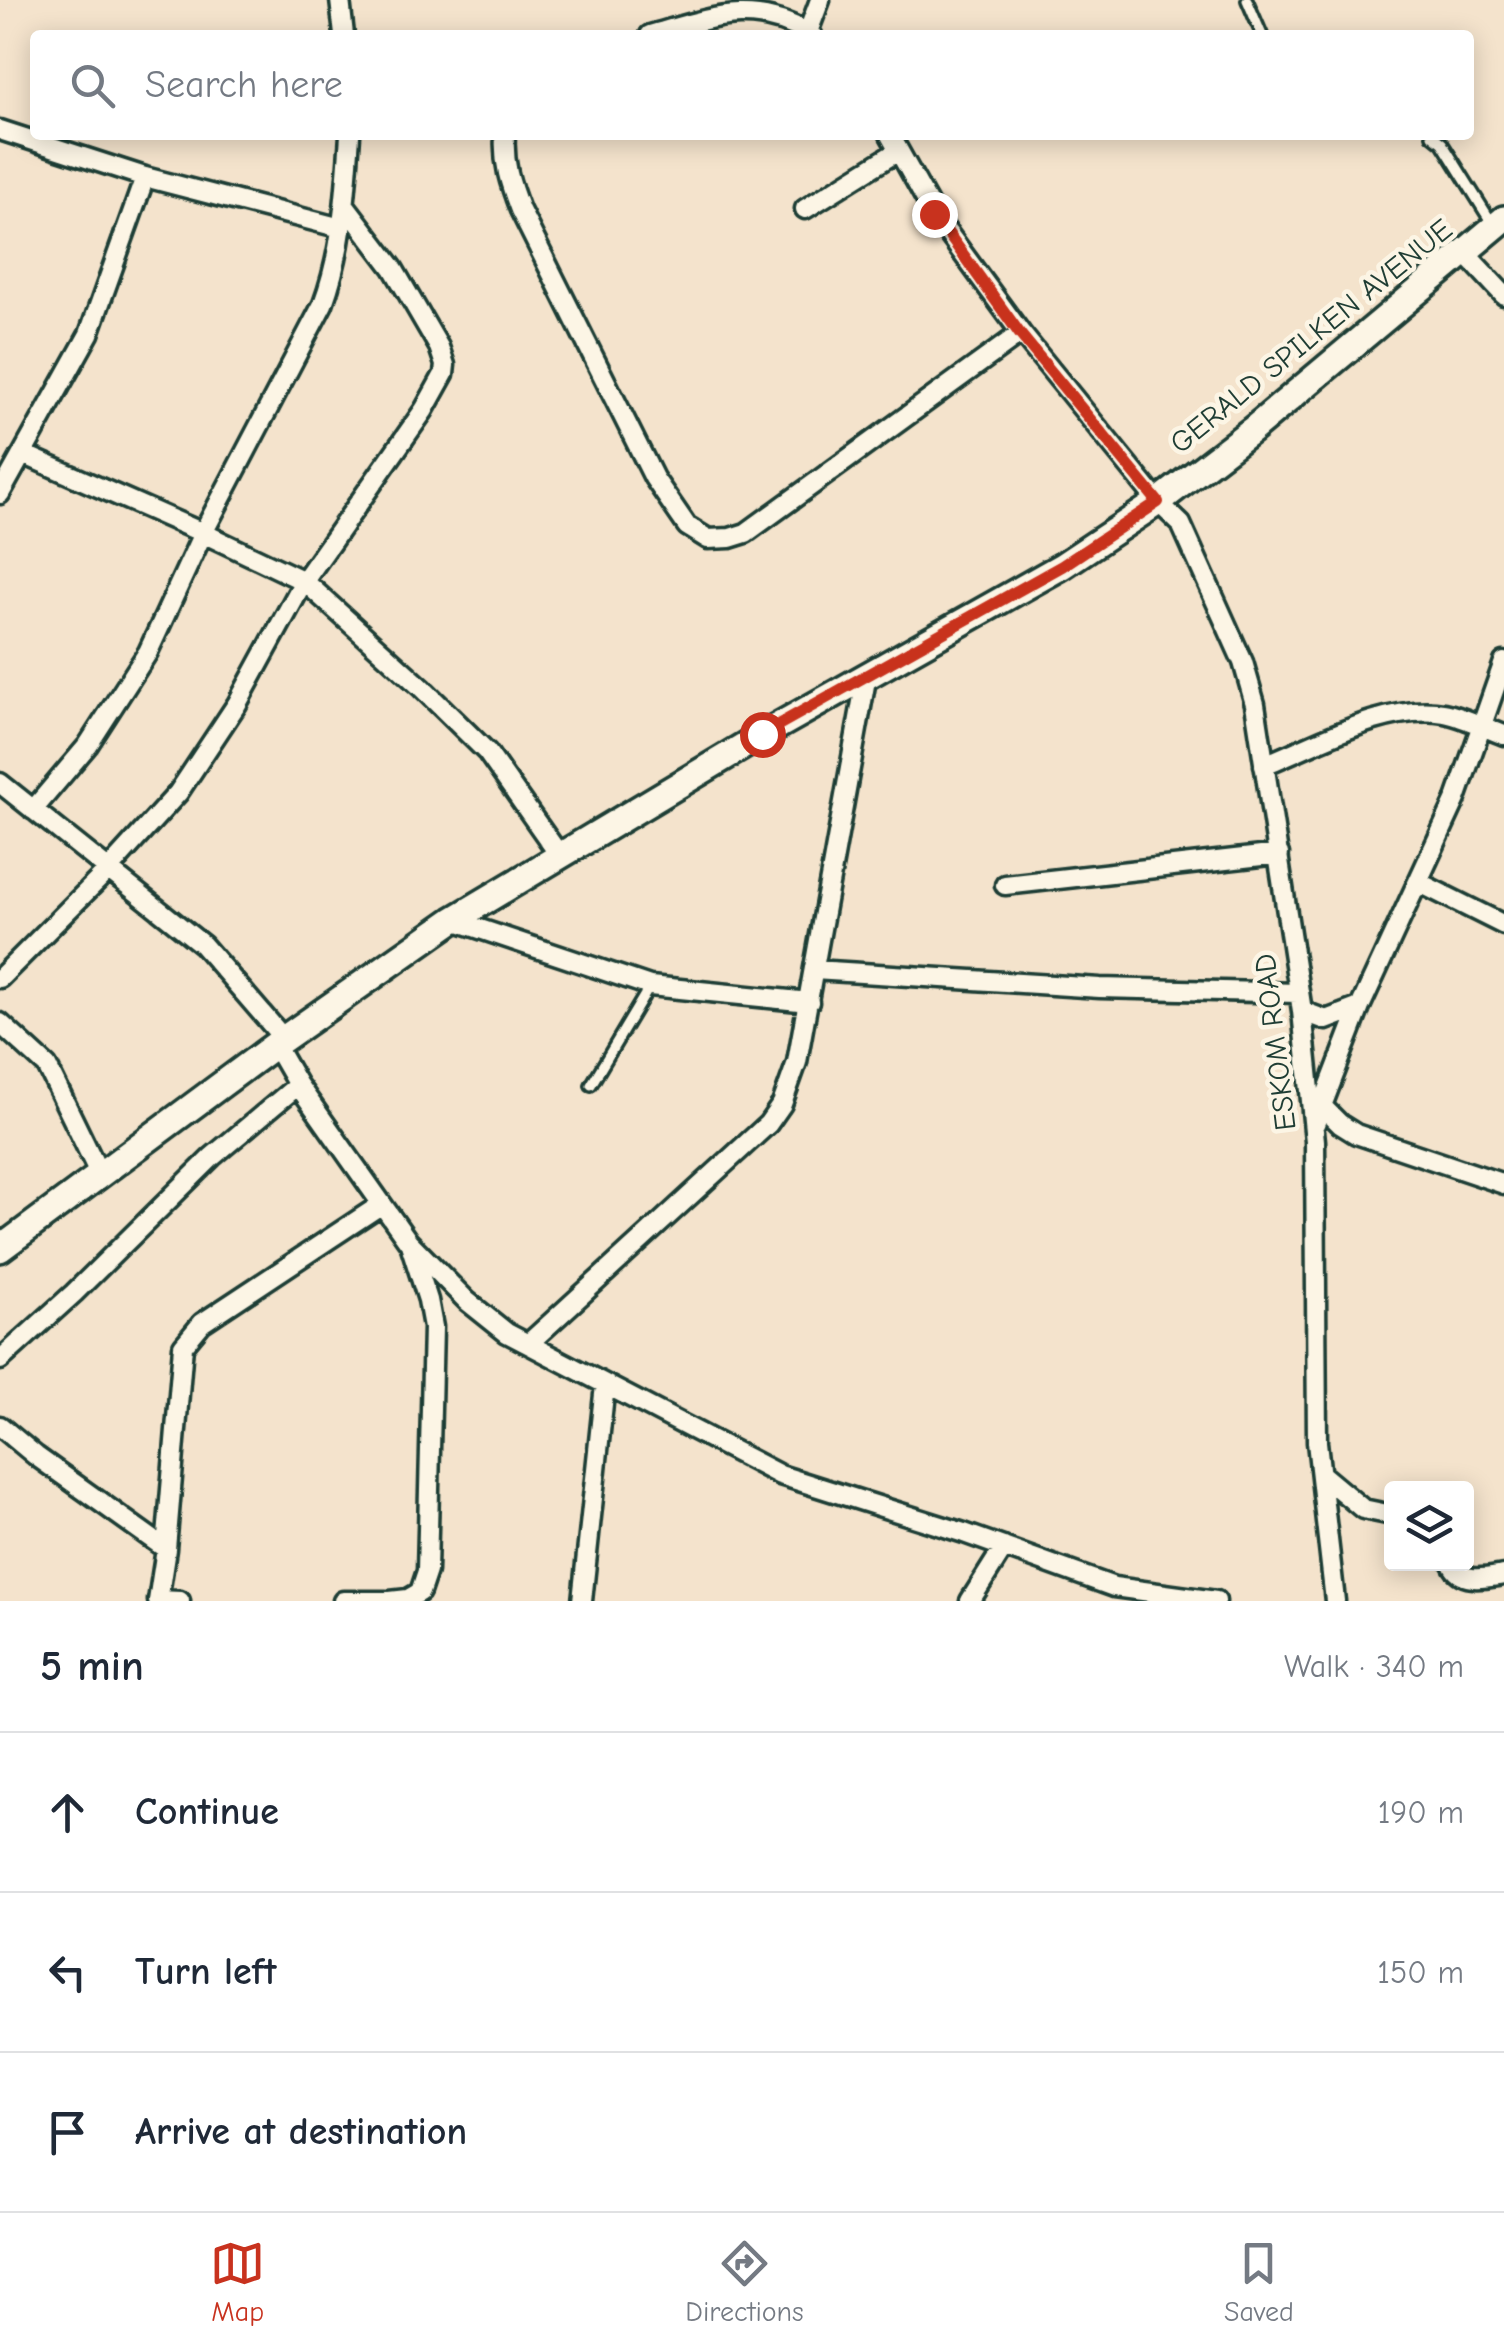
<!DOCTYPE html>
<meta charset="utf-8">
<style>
:root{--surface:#fff;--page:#f6f6f7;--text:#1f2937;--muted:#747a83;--line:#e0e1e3;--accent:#c8321e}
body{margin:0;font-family:"Comic Neue",sans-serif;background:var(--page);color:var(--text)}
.controls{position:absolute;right:30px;bottom:30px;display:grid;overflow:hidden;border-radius:10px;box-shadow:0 5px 25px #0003}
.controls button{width:90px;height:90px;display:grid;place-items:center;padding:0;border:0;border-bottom:2px solid var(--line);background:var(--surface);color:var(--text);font:50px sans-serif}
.stop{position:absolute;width:30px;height:30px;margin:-22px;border:8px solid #c8321e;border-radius:50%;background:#fff}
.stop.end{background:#c8321e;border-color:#fff;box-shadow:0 2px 10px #0008}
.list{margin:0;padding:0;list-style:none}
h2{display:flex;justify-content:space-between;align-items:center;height:130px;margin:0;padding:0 40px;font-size:42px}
h2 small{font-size:32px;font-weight:400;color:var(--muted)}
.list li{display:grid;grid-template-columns:65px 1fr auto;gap:30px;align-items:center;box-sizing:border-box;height:160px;padding:0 40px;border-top:2px solid var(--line)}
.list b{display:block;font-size:38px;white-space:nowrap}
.list em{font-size:32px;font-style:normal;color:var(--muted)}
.icon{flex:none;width:55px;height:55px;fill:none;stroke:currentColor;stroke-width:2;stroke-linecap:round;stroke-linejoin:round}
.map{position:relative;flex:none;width:1504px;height:1601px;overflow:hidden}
.search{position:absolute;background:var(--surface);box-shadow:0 5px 25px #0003;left:30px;right:30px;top:30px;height:110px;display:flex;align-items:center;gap:25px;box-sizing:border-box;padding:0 35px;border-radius:10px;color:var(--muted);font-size:38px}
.sheet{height:610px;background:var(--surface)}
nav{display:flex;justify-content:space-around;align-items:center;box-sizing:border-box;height:140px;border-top:2px solid var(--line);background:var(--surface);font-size:28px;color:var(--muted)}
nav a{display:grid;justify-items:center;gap:5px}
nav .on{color:var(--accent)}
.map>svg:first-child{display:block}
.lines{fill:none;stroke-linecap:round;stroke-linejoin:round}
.lane-casing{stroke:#1f3d34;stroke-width:16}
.street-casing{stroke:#1f3d34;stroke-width:25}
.secondary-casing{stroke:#1f3d34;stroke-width:32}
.lane{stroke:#fcf5e5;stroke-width:9}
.street{stroke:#fcf5e5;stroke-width:18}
.secondary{stroke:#fcf5e5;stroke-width:25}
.route{stroke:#c8321e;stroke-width:12}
.labels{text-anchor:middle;stroke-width:9;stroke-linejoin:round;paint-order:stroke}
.street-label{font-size:30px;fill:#1f3d34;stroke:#fcf5e5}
</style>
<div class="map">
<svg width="1504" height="1601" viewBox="0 0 1504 1601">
<rect width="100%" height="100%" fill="#f4e3cc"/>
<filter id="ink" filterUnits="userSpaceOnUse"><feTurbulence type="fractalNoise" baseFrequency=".01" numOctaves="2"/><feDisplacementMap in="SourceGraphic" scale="20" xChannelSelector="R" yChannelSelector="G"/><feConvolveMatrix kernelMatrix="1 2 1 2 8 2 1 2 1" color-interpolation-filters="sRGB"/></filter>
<g filter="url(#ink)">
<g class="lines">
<defs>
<path id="lane" d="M1247 0 1262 35
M1432 135 1442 143 1492 223
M591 1085 650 986"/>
<path id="street" d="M340 0 344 35
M808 32 820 0
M650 35C711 18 752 0 812 35
M0 130 145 177 341 228
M505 135C503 163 510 184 520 210L654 478 687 526 708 539 730 538 746 533 1021 333 934 214 890 135
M805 209 898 151
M1464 252 1504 295
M1021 333 1158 502 1181 524 1243 662 1255 704 1302 1011 1315 1141 1317 1442 1335 1601
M23 454 203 533 304 581 422 688 487 752 560 856
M0 494 89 334 145 177
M1264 765C1317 744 1387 703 1444 713 1465 717 1485 728 1504 735
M0 783 203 945 284 1039
M33 810 88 745 148 652 203 533 323 304C343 250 346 192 350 135
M1418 882 1504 925
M1005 885 1279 854
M453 920 650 986 809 1002
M814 970 1100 988 1298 993
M0 978 108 870 178 793 237 704 304 581 424 410 444 374 445 365 439 347 393 268 345 205
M1302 1011 1326 1020 1360 1007
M0 1023 47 1066 100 1175
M275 1045 298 1085 408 1241 467 1301 507 1333 780 1475 964 1533 1114 1587 1216 1601
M1322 1106 1340 1124 1356 1134 1504 1184
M1315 1124 1360 1007 1456 799 1504 662
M529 1343 768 1124 782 1104 797 1062 867 674
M0 1360 74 1293 212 1157 298 1085
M0 1426 36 1456 166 1549
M1321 1474 1363 1509 1392 1515
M1452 1564C1461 1584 1485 1578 1504 1575
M158 1600 180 1601
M158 1601 166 1549 183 1346 202 1323 382 1204
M343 1601H386
M390 1601 408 1599 420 1592 427 1571 433 1327 428 1300 410 1244
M582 1601 605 1385
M970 1601 1004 1547"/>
<path id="secondary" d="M0 1249 275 1045 453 920 762 735 1062 566 1158 502 1252 430 1504 219"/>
</defs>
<!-- lane casing -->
<use href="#lane" class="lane-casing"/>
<!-- street casing -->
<use href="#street" class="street-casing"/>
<!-- secondary casing -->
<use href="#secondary" class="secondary-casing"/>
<!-- lane -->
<use href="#lane" class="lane"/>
<!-- street -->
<use href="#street" class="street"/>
<!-- secondary -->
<use href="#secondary" class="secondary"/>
</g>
</g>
<g class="lines" filter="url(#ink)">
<!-- route -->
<path class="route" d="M762 734 1062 566 1158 502 1020 334 934 214"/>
</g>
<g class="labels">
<!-- street labels -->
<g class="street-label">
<text transform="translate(1311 336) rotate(-39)" y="10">GERALD SPILKEN AVENUE</text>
<text transform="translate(1275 1042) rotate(-97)" y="10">ESKOM ROAD</text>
</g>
</g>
</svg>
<div class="controls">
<button><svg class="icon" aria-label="layers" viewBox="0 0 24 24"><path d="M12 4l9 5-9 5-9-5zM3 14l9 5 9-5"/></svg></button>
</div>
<div class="stop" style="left:762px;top:734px"></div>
<div class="stop end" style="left:934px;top:214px"></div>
<div class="search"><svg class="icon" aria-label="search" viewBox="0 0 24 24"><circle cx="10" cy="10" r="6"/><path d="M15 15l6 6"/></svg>Search here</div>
</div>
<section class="sheet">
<h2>5 min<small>Walk · 340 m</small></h2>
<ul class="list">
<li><svg class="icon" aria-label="ahead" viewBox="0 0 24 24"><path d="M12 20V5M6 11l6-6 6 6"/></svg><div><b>Continue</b></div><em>190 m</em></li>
<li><svg class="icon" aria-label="left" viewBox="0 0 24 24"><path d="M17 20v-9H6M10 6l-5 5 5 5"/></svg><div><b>Turn left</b></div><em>150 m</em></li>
<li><svg class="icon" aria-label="arrive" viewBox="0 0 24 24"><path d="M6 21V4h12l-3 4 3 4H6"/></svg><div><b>Arrive at destination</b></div></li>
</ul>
</section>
<nav>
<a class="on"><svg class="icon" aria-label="map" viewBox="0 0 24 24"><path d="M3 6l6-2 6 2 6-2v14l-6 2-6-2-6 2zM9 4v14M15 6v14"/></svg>Map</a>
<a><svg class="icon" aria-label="directions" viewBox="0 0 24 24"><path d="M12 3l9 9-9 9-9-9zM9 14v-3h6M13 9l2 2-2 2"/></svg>Directions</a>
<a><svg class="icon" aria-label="saved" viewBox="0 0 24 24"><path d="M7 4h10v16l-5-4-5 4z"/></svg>Saved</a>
</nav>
